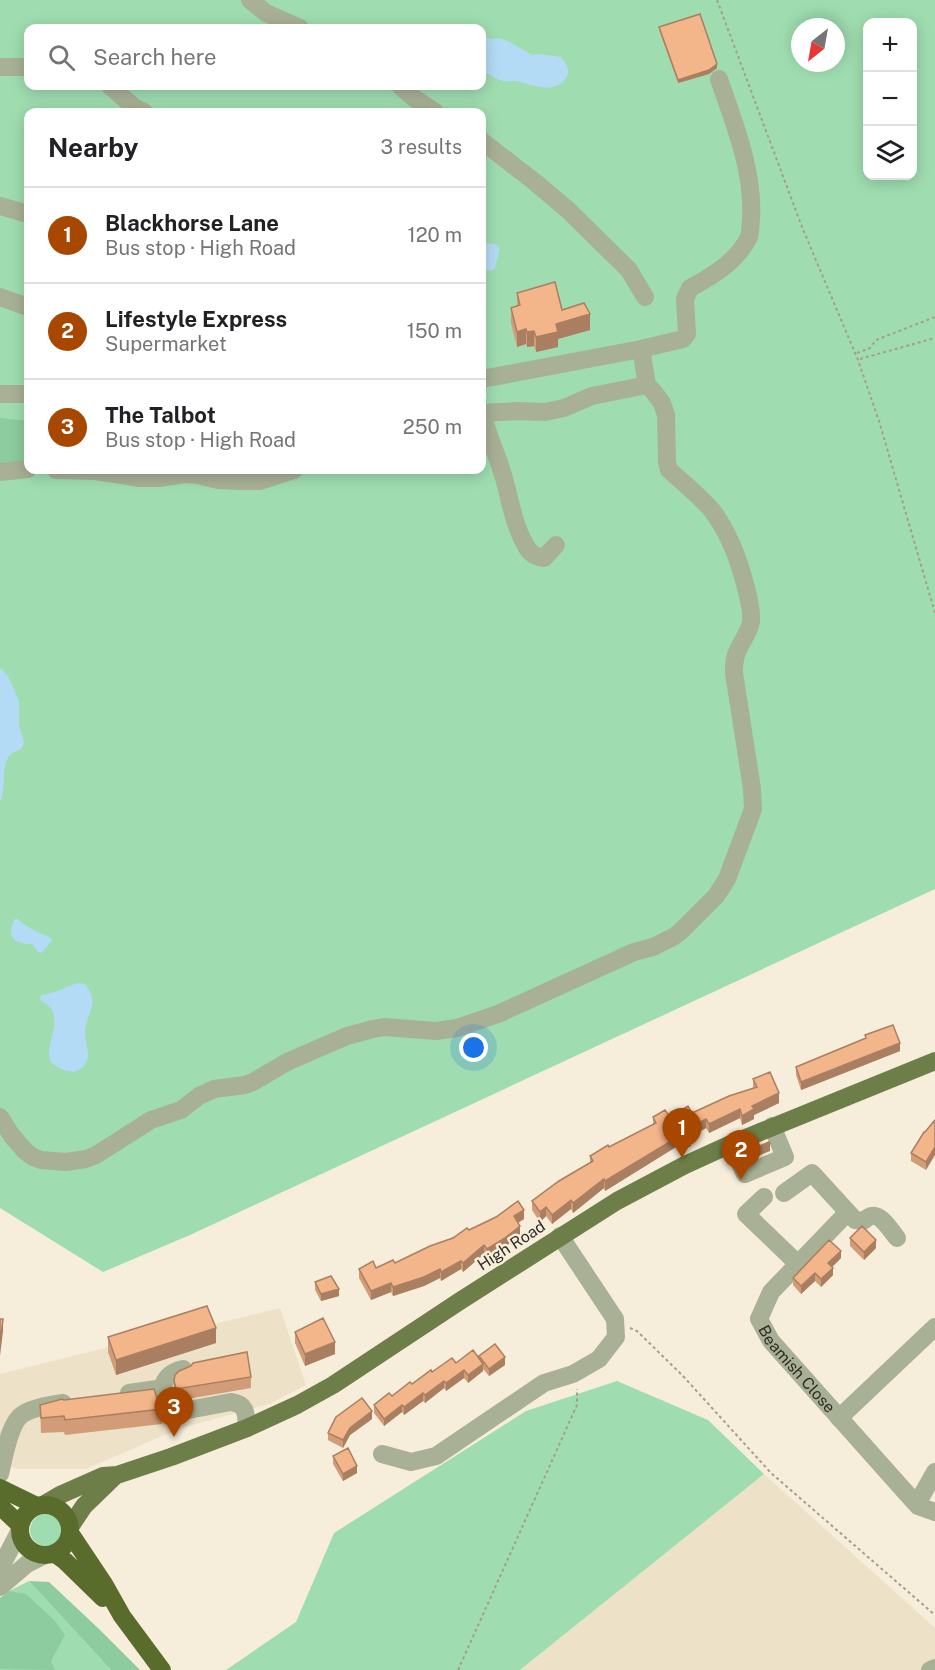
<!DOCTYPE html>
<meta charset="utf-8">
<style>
:root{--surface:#fff;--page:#f6f6f6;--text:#202124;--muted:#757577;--line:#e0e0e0;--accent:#a84700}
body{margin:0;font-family:"Public Sans",sans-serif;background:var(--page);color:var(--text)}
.controls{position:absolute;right:18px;top:18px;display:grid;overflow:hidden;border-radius:12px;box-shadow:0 3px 15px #0003}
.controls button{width:54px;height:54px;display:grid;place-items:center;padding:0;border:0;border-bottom:2px solid var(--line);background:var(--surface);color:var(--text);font:30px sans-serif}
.compass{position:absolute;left:791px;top:18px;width:54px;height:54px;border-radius:50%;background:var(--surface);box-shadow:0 3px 15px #0003;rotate:211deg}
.you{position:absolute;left:474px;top:1048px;width:21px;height:21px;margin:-15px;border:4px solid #fff;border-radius:50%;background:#1a73e8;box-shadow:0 0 0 9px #1a73e833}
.badge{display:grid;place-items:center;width:39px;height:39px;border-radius:50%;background:var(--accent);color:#fff;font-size:20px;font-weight:700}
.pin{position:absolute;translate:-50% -50px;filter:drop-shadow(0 2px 3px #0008)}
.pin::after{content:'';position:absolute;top:32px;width:21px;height:18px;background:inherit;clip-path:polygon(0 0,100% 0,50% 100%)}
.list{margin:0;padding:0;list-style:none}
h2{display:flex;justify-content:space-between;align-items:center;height:78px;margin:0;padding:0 24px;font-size:26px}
h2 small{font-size:20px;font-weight:400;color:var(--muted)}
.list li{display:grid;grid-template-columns:39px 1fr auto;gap:18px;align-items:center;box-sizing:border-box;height:96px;padding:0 24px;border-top:2px solid var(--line)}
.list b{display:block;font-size:22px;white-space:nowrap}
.list p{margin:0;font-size:20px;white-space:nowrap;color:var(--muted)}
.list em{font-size:20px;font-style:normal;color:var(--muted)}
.icon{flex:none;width:33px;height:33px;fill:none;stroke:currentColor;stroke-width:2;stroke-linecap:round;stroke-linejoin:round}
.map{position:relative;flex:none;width:935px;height:1670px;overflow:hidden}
.search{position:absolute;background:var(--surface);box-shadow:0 3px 15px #0003;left:24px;top:24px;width:462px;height:66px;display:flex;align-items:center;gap:15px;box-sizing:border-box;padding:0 21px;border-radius:12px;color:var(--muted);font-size:22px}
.panel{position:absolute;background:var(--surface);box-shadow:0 3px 15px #0003;left:24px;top:108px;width:462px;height:366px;border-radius:12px}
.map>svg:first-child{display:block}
.built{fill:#ede1c8}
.green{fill:#9fddb0;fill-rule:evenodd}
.forest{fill:#8ccc9e}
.water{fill:#b4dbf5}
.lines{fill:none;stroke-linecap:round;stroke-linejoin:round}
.path{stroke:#a49d90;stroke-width:2;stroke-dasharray:3 3;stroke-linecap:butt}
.minor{stroke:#a8b195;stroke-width:18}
.major{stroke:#6e7e49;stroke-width:18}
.highway{stroke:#5a6c2b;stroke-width:18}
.wall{fill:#d19c77}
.shaded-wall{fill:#aa7f61}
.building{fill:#f3b58a;stroke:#aa7f61;stroke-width:1.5}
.labels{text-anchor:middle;stroke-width:5;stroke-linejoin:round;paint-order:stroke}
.street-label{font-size:16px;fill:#2f2b25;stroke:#f6eddb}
</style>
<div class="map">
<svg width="935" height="1670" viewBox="0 0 935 1670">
<rect width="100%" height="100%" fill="#f6eddb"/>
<!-- built -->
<path class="built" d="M280 1308 306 1385 269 1404 178 1429 86 1469H18L0 1462V1374L190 1327 219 1323Z
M764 1474 935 1628V1670H520Z"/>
<!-- green -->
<path class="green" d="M0 0H935V889L190 1235 103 1272 0 1208ZM868 22H912V176H868ZM800 27H836V63H800ZM28 28H482V86H28ZM28 112H482V470H28Z
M617 1381 708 1420 764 1474 520 1670H226L296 1622 334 1533 526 1411Z
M30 1530a16 16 0 1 1 32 0a16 16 0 1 1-32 0Z
M29 1581 111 1670H0V1598L9 1591Z"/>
<!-- forest -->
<path class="forest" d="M0 418 28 421V463L0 464Z
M29 1581 49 1582 100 1630 140 1670H111Z
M9 1591 26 1594 54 1620 65 1635 51 1661 55 1670 0 1669V1598Z"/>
<!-- water -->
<path class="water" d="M482 36 492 39 498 38 508 41 532 55 539 54 561 57C566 63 571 71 566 78 554 95 532 85 517 81 513 80 507 82 503 81 496 79 488 74 482 71Z
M486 243 495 244 500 248 495 268 491 271 482 268V252Z
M0 668 8 676 19 701V726L24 742 22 748C18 751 13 752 9 756 0 771 7 785 0 802Z
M15 919H18C28 929 38 932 51 938L52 941 41 953 38 952C36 949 34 946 32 944 30 944 24 944 22 943 9 941 9 928 15 919Z
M78 983 85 984C101 1006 87 1009 85 1031 84 1044 93 1055 84 1066 79 1071 74 1073 67 1071 62 1069 55 1067 51 1062 41 1047 71 1014 40 1000L41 995C55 994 65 987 78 983Z"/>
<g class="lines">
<!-- path -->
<path class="path" d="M717 0 802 227 858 360 879 421 935 613
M857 353 870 348 876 340 935 317
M860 359 935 338
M630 1328 637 1331 683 1376 771 1473 935 1615
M458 1670 577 1405V1389"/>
<!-- minor -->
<g class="minor">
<path d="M250 0 266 13 300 28"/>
<path d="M0 67H28"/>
<path d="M110 86 134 107 144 112"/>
<path d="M400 86 414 98 435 112"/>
<path d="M482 141 536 183 568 210 629 270 645 297"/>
<path d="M0 206 28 214"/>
<path d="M0 297 28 307"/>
<path d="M482 379 641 349 683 339 687 334 685 299 690 288C713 276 737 261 749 237 751 232 750 224 751 219 754 171 734 123 719 79"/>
<path d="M0 394H28"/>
<path d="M56 470 96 471 140 478H159L185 474 197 475 218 480 240 481H260L294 470"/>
<path d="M0 472 28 469"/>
<path d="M556 545 544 558C536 557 530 554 526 546 513 524 510 498 503 475 497 454 487 434 482 413L518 411 545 412 564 408 592 396 647 385"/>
<path d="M0 1117 12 1136 25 1151 33 1157 41 1160 66 1162 86 1159 96 1155 151 1120 181 1110 199 1096 214 1089 245 1085 253 1082 287 1062 347 1036 373 1029 384 1027 436 1031 457 1028 498 1014 634 952 653 947 673 937 680 932 716 896 727 879 753 809 752 789 734 673C734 665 734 658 738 650 742 641 750 631 751 621 752 609 748 595 745 584 738 557 728 530 710 508 697 494 683 482 669 470L667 462 666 415 662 403 653 391 647 385 641 349"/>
<path d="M731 1144 745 1174 785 1157 772 1126"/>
<path d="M784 1193 812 1173 855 1220 863 1221C866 1219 868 1217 871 1216 881 1213 891 1231 897 1238"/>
<path d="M764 1197 746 1214 798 1264"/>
<path id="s1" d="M847 1213 771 1292 759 1319 771 1341 900 1486 918 1506 935 1512"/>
<path d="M129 1393 157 1389 163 1394C165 1401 165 1409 172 1413L231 1402C247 1404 246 1414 247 1428"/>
<path d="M163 1394C161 1380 170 1372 183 1369"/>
<path d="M839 1418 935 1327"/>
<path d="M382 1454 411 1462 436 1456 544 1383 573 1374 599 1359 616 1337 615 1319 560 1236"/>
<path d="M0 1474C4 1459 9 1422 23 1414 34 1407 51 1405 63 1403"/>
<path d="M917 1504 935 1472"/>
<path d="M0 1569 19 1532"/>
<path d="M0 1587 27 1564 43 1556"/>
<path d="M930 1670 935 1668"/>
</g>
<!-- major -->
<path class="major" d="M43 1505 60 1495 103 1476 117 1475 171 1457 247 1428 297 1405 333 1385 460 1301 617 1201 685 1165 731 1144 935 1061
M70 1527 84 1506 115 1476"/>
<!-- highway -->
<path class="highway" d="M0 1488 37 1506
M20 1530a25 25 0 1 1 50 0a25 25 0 1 1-50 0Z
M0 1506 20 1525
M70 1533 104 1584 122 1616 162 1670
M55 1554 65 1561 103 1598"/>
</g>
<!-- wall -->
<path class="wall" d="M659 27 717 68 709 74 678 83 659 30Z
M517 293 562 310 590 330 558 339V347L536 352 534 346 527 347 526 344 517 347 511 323V308L517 306Z
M865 1035 900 1051 801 1090 796 1075V1067L865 1039Z
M753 1079 779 1103 754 1115V1119L742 1125 740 1118 709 1133 706 1128 691 1136V1146L679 1152 676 1147 605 1191 604 1188 573 1213 571 1209 552 1224 546 1216 540 1222 532 1210V1201L590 1163V1156L653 1124V1117H670L692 1113 753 1088Z
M935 1120 926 1170 911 1161V1153Z
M524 1219 518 1223 520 1235 505 1247 487 1258 484 1254 463 1272 461 1269 441 1281 440 1278 424 1286 393 1296 391 1292 371 1300 359 1278V1269L376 1268 395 1263 469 1230Z
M850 1238 876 1248 864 1260 850 1246Z
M841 1258 832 1267 833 1275 821 1287 815 1281 801 1294 793 1285V1278Z
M315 1282 339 1296 321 1301 315 1290Z
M295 1332 335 1354 305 1366 295 1343Z
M108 1337 216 1343 116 1375 108 1352Z
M479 1356 505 1365 489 1376 483 1369V1371L468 1383 464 1378 446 1391 444 1388 425 1403 423 1401 404 1415 402 1412 384 1426 374 1413V1405L392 1396 432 1372 479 1358Z
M251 1377V1388L176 1401 174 1392V1381Z
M157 1398 162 1409V1424L65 1435 64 1432 41 1433 40 1405 64 1400Z
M372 1419 350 1435 343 1448 328 1440V1433Z
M333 1456 357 1473 343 1481 333 1464Z"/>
<!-- shaded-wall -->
<path class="shaded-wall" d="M717 64V68L709 74 678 83V80Z
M590 314V330L558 339V347L536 352V337L556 324Z
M526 329V344L517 347V332Z
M534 331V346L527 347V332Z
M900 1043V1051L801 1090V1082Z
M779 1093V1103L754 1115V1119L742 1125V1116L752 1106Z
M740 1109V1118L709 1133V1124Z
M706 1119V1128L689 1138V1128Z
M691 1136V1146L679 1152V1143Z
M676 1138V1147L605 1191V1181Z
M770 1143V1151L751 1159V1152Z
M935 1147V1155L926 1170V1162Z
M604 1179V1188L573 1213V1203Z
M571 1200V1209L552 1224V1215Z
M546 1207V1216L540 1222V1212Z
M524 1210V1219L514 1225V1216Z
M520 1226V1235L505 1247 487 1258V1249Z
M876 1240V1248L864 1260V1252Z
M484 1245V1254L463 1272V1263Z
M841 1251V1258L828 1271V1263Z
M461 1261V1269L441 1281V1272Z
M833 1268V1275L821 1287V1279Z
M440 1269V1278L424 1286 393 1296V1287Z
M815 1273V1281L801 1294V1286Z
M391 1283V1292L371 1300V1291Z
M339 1289V1296L321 1301V1294Z
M3 1319V1331L0 1356V1344Z
M216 1328V1343L116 1375V1360Z
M335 1342V1354L305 1366V1354Z
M505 1357V1365L489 1376V1369Z
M483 1364V1371L468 1383V1375Z
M464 1370V1378L446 1391V1383Z
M444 1381V1388L425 1403V1395Z
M423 1393V1401L404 1415V1407Z
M402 1405V1412L384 1426V1419Z
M372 1411V1419L350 1435 343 1448V1440L350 1428Z
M357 1466V1473L343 1481V1474Z"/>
<!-- building -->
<path class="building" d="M700 14 717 64 709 70 678 80 659 27Z
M555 282 562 310 584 303 590 314 556 324 558 332 536 337 534 331 527 332 526 329 517 332 511 308 520 305 517 293Z
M893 1025 900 1043 801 1082 796 1067 866 1038 865 1035Z
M770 1072 779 1093 752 1106 754 1109 742 1116 740 1109 709 1124 706 1119 689 1128 691 1136 679 1143 676 1138 605 1181 604 1179 573 1203 571 1200 552 1215 546 1207 540 1212 532 1201 559 1181 593 1161 590 1156 608 1145 609 1147 656 1123 653 1117 665 1110 670 1117 688 1106 692 1113 729 1096 757 1087 753 1079Z
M935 1120V1147L926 1162 911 1153 924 1132H925Z
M769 1142 770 1143 751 1152 750 1150Z
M518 1201 524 1210 514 1216 520 1226 505 1238 487 1249 484 1245 463 1263 461 1261 441 1272 440 1269 424 1277 393 1287 391 1283 371 1291 359 1269 373 1261 376 1268 393 1260 395 1263 430 1246 453 1238 467 1228 469 1230 496 1217Z
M862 1226 876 1240 864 1252 850 1238Z
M829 1240 841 1251 828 1263 833 1268 821 1279 815 1273 801 1286 793 1278Z
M331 1276 339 1289 321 1294 315 1282Z
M207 1306 216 1328 116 1360 108 1337Z
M323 1318 335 1342 305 1354 295 1332Z
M0 1319H3L0 1344Z
M495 1344 505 1357 489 1369 479 1356Z
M473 1350 483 1364 468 1375 464 1370 446 1383 444 1381 425 1395 423 1393 404 1407 402 1405 384 1419 374 1405 389 1393 392 1396 410 1382 412 1384 431 1370 432 1372 452 1358 456 1363Z
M247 1352 251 1377 176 1389 174 1381 175 1375 179 1371 191 1366 193 1363Z
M154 1389 157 1398 161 1404 162 1409 65 1420 64 1416 41 1418 40 1405 62 1399 64 1400Z
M362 1398 372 1411 350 1428 343 1440 328 1433 336 1417Z
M348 1448 357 1466 343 1474 333 1456Z"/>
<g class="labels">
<!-- street labels -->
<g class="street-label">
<text transform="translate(511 1245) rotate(-33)" y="6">High Road</text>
<text dy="6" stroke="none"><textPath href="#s1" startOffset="202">Beamish Close</textPath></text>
</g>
</g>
</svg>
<div class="controls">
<button>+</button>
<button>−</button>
<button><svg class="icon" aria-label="layers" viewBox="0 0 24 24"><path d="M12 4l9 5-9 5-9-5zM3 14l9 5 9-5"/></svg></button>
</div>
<svg class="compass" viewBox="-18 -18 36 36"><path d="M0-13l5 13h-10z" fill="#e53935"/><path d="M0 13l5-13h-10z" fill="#757577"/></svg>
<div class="you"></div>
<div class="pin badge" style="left:682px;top:1158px">1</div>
<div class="pin badge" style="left:741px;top:1180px">2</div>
<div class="pin badge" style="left:174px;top:1437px">3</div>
<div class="search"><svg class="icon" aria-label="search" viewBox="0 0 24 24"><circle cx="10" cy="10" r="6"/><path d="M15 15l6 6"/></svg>Search here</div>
<section class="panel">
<h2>Nearby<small>3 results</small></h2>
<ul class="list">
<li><span class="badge">1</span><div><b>Blackhorse Lane</b><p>Bus stop · High Road</p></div><em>120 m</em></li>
<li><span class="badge">2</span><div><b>Lifestyle Express</b><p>Supermarket</p></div><em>150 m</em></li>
<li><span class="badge">3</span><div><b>The Talbot</b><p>Bus stop · High Road</p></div><em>250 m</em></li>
</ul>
</section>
</div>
